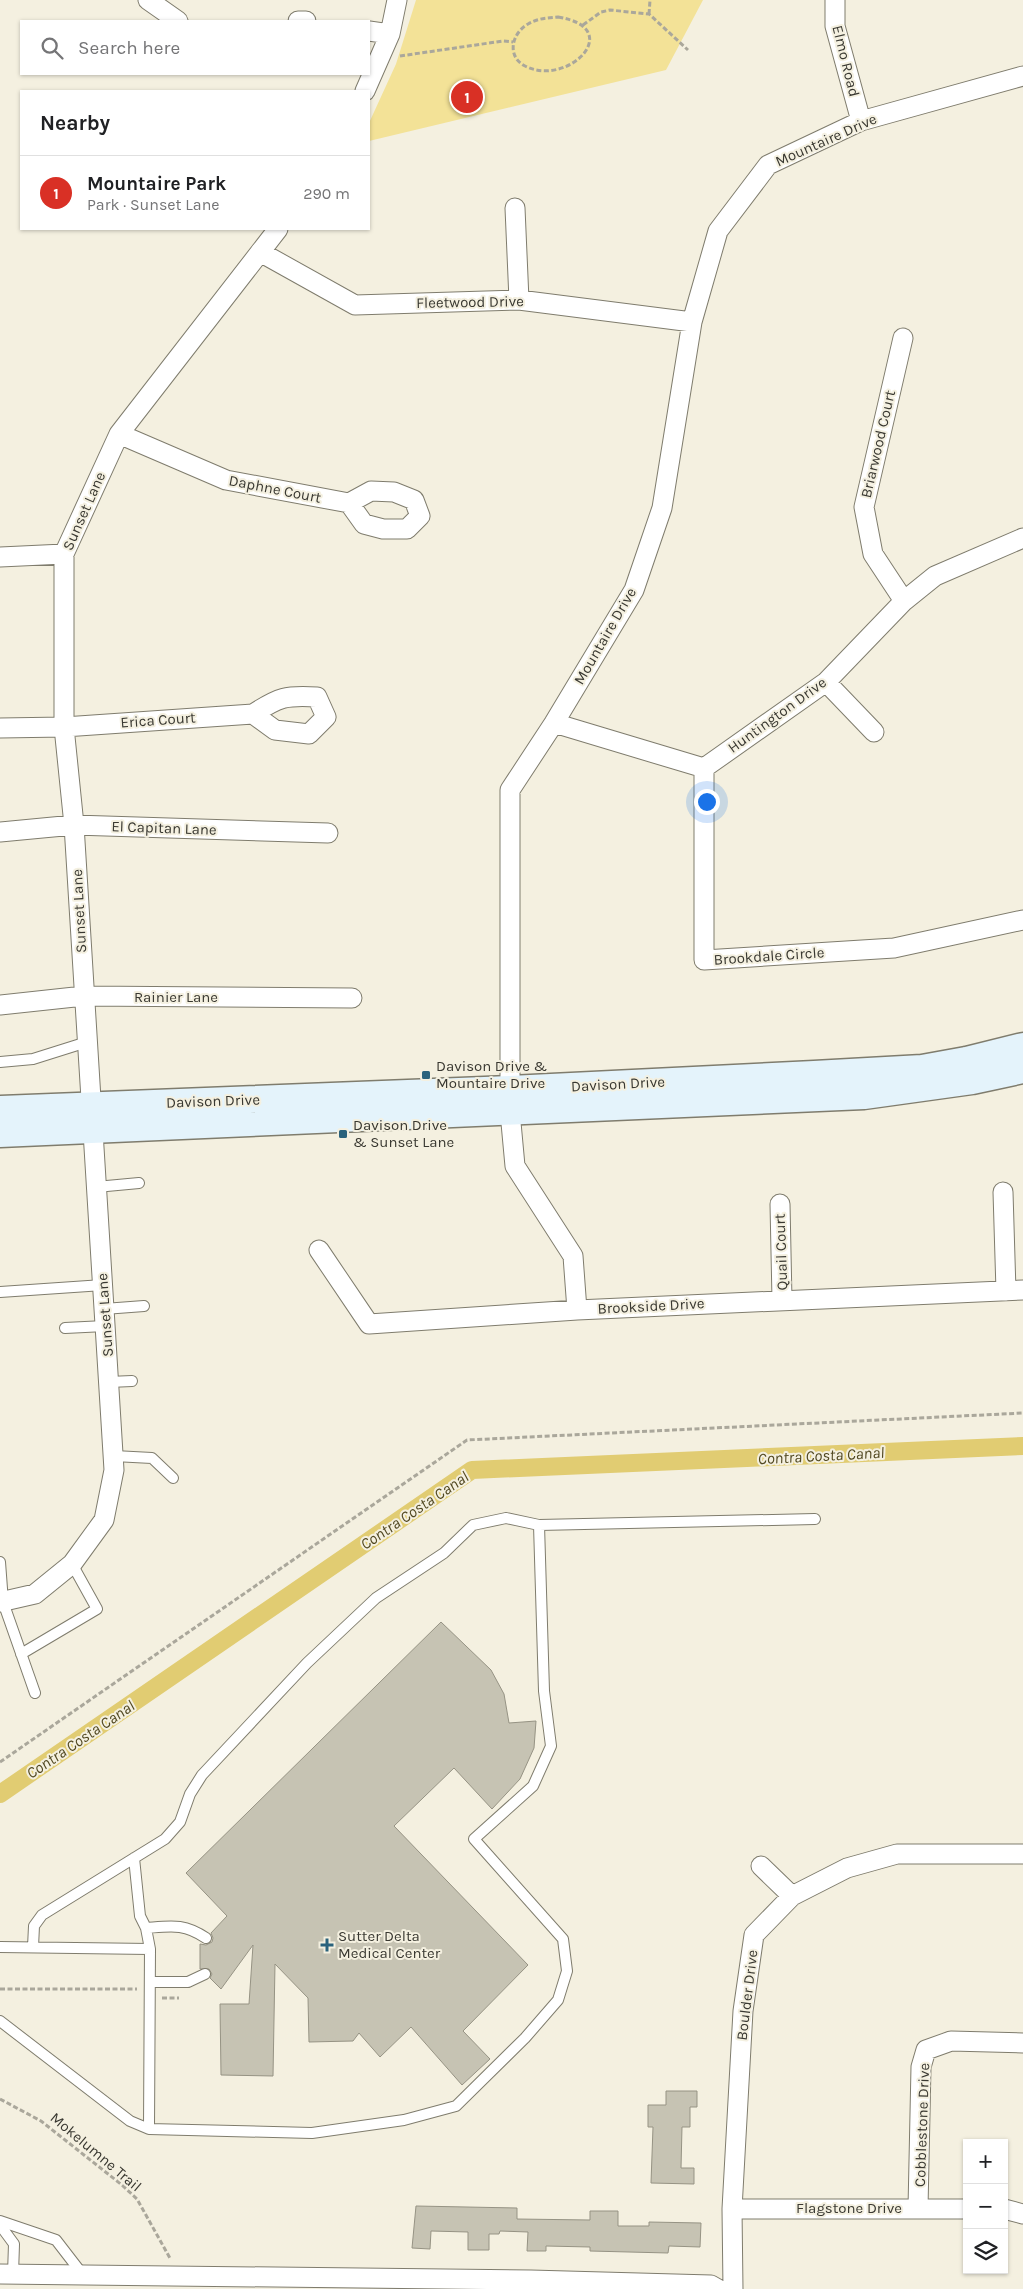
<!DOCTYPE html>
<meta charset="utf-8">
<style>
:root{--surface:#fff;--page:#f2f2f2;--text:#202124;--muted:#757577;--line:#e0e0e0;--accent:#d93025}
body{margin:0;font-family:Karla,sans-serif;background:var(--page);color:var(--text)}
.controls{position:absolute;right:15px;bottom:15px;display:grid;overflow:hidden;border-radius:0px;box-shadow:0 1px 4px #0004}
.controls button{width:45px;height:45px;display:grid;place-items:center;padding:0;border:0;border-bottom:1px solid var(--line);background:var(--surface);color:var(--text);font:25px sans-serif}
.you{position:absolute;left:706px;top:801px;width:18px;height:18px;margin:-12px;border:4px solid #fff;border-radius:50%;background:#1a73e8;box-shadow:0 0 0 8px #1a73e833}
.badge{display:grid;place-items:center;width:32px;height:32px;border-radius:50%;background:var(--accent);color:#fff;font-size:16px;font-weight:700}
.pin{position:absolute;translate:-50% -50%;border:2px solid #fff;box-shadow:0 1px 5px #0006}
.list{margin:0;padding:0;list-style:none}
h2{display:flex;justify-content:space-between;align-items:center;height:65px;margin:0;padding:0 20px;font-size:21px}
h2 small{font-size:16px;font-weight:400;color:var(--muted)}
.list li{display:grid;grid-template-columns:32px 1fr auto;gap:15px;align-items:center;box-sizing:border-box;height:75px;padding:0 20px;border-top:1px solid var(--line)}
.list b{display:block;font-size:19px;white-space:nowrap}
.list p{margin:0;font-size:16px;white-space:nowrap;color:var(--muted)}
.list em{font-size:16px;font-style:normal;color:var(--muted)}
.icon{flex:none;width:28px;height:28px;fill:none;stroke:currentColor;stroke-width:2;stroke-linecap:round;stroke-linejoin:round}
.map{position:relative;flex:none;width:1023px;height:2289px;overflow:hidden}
.search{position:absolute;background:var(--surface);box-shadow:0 1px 4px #0004;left:20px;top:20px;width:350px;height:55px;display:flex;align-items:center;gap:12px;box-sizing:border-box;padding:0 18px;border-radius:0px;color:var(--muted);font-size:19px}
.panel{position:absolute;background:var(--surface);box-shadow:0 1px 4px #0004;left:20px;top:90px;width:350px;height:140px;border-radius:0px}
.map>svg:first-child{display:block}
.green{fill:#f3e297}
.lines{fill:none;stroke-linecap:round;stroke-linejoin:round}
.canal{stroke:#e1cc72;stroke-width:18}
.building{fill:#c6c3b3;stroke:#969384}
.service-casing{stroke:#7f7c6d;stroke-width:12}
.minor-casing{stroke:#7f7c6d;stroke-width:21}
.secondary-casing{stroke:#7f7c6d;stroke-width:29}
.path{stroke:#aaa79b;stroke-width:3;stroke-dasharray:5 2.5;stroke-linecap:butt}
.service{stroke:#fff;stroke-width:10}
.minor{stroke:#fff;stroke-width:19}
.secondary{stroke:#e4f3fb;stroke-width:26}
.poi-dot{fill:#2a627c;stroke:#f4f0e0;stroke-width:2}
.labels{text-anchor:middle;stroke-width:4;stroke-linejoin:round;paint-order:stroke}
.street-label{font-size:15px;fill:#393831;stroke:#f4f0e0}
.poi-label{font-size:15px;fill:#393831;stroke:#f4f0e0;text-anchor:start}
.water-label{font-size:16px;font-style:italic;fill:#514821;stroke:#f4f0e0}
</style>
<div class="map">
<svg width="1023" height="2289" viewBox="0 0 1023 2289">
<rect width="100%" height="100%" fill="#f4f0e0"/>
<!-- green -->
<path class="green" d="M416 0H703L666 70 369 141V123L396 64Z"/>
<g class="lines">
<!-- canal -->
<path class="canal" d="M0 1794 472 1470 1023 1446"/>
</g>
<!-- building -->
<path class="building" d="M441 1622 491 1670 504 1694 509 1723 536 1721 534 1748 520 1779 492 1809 454 1768 394 1826 528 1965 463 2031 490 2059 462 2085 411 2027 380 2057 359 2033 353 2041 309 2042 308 1998 275 1964 273 2076 221 2075 220 2004H249L253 1945 221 1989 210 1978 212 1974 209 1969H200V1944L206 1945 212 1942 213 1938 211 1933 227 1916 186 1873Z
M666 2091H697V2107H690V2127H682L681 2168H694V2184L651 2183 653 2127H648V2105H666Z
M416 2206 517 2208V2219L590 2220V2211H618V2226H649V2222L701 2223 700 2247 669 2246 668 2253 590 2251V2247L546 2246V2251H527L528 2232 500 2231 499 2234H489V2250H468V2232L431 2231 430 2249 412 2248Z"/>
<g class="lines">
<defs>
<path id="service" d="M0 1062 33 1059 87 1042
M96 1187 139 1183
M0 1292 103 1285
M104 1309 144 1306
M65 1328 105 1326
M109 1382 132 1381
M114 1456 152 1458 173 1478
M0 1562 3 1602 35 1693
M21 1654 97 1609 72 1564
M134 1858 140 1916 146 1928 150 1949
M146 1928C171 1926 184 1923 206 1938
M0 1947 150 1949 149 2129
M33 1947 34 1926 42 1915 165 1839 180 1822 190 1794 202 1775 307 1663 376 1598 444 1553 473 1525 506 1518 539 1525 815 1519
M150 1982H188L205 1974
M0 2021 130 2121 149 2129 312 2133 404 2120 456 2106 525 2038 558 2000 567 1971 563 1939 474 1839 533 1786 551 1746 544 1691 539 1525
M0 2221 56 2240 83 2275
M0 2225 14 2244 13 2274"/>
<path id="minor" d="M148 0 178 21
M835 0V26L861 121
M298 21H306
M369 31 390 34
M365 91 390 34 397 0
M515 208 519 300
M260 252 355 305 519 300 692 322
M903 338 864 507 873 554 904 601
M119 434 226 480 349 503 371 491 394 492 414 500 420 516 407 529H383L364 524 349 503
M0 557 64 554
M826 682 874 732
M554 723 704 768 826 682 904 601 935 576 1023 538
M0 728 64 727 253 714C279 697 286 695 317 697L326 717 309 734 275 730 253 714
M704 768V960L894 948 1023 920
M0 832 74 825 328 833
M0 1005 84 996 352 998
M1003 1192 1006 1291
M780 1204 782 1300
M319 1250 369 1324 577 1310 1023 1290
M577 1310 573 1256 515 1166 510 1112V790L554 723 634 590 662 508 692 322 718 231 768 165 861 121 1023 76
M0 1602 35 1594 72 1564 104 1520 114 1470 74 825 64 727V554L119 434 278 229
M761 1866 792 1896
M918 2208 921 2067 926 2050 951 2041 1023 2043
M732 2209H967
M1004 2209 1023 2214
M0 2274 531 2280 711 2285 718 2289
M733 2289 732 2209 743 2011 754 1935 792 1896 847 1868 897 1854H1023"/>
<path id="secondary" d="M0 1109 510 1089 814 1074 922 1068 966 1060 1023 1046
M0 1134 864 1096 972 1081 1023 1070"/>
</defs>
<!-- service casing -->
<use href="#service" class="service-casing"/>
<!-- minor casing -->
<use href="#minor" class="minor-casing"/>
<!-- secondary casing -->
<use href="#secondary" class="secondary-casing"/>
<!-- path -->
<path class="path" d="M649 14 650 0
M558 17C627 28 568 88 525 66 506 56 512 33 528 24 538 18 548 18 558 17Z
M583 25 601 12 610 10 649 14 688 50
M400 56 503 41 513 42
M0 1762 467 1440 1023 1413
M0 1989H137
M162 1998H179
M0 2099 41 2121 122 2185 137 2199 171 2260"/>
<!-- service -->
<use href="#service" class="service"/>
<!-- minor -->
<use href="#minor" class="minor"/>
<!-- secondary -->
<use href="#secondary" class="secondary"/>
</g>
<!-- markers -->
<g class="poi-dot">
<rect x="421" y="1070" width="10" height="10" rx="2.5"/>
<rect x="338" y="1129" width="10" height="10" rx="2.5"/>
<path d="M324.5 1937.5h5v5h5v5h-5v5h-5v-5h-5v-5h5z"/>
</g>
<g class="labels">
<!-- street labels -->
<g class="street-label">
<text transform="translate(846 61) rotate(76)" y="5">Elmo Road</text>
<text transform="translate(826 140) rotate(-24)" y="5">Mountaire Drive</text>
<text transform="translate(470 302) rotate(-1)" y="5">Fleetwood Drive</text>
<text transform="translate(878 444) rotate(-77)" y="5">Briarwood Court</text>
<text transform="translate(275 489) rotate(11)" y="5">Daphne Court</text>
<text transform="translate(84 511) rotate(-66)" y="5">Sunset Lane</text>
<text transform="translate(605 636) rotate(-60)" y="5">Mountaire Drive</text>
<text transform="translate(777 715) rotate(-36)" y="5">Huntington Drive</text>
<text transform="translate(158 720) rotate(-4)" y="5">Erica Court</text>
<text transform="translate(164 828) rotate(2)" y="5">El Capitan Lane</text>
<text transform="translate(79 911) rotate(-93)" y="5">Sunset Lane</text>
<text transform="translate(769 956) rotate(-4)" y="5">Brookdale Circle</text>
<text x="176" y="1002">Rainier Lane</text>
<text transform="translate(618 1084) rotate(-3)" y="5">Davison Drive</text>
<text transform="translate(213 1101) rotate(-2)" y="5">Davison Drive</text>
<text transform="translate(781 1252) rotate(-92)" y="5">Quail Court</text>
<text transform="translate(651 1306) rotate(-3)" y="5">Brookside Drive</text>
<text transform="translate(105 1315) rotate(-94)" y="5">Sunset Lane</text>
<text transform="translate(747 1995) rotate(-83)" y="5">Boulder Drive</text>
<text transform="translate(922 2125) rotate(-88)" y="5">Cobblestone Drive</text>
<text transform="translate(96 2152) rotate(40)" y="5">Mokelumne Trail</text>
<text x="849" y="2213">Flagstone Drive</text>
</g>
<!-- poi labels -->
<g class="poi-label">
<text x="436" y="1071">Davison Drive &amp;<tspan x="436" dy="17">Mountaire Drive</tspan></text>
<text x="353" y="1130">Davison Drive<tspan x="353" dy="17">&amp; Sunset Lane</tspan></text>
<text x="338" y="1941">Sutter Delta<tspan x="338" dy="17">Medical Center</tspan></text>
</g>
<!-- water labels -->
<g class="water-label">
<text transform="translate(821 1455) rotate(-3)" y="6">Contra Costa Canal</text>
<text transform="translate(414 1510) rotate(-34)" y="6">Contra Costa Canal</text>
<text transform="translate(80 1739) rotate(-34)" y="6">Contra Costa Canal</text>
</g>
</g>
</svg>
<div class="controls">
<button>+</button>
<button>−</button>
<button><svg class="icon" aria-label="layers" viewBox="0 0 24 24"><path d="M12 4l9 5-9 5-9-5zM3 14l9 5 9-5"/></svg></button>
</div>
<div class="you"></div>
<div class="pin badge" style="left:467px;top:97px">1</div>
<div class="search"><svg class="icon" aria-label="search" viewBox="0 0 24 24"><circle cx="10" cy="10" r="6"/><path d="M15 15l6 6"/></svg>Search here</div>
<section class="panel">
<h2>Nearby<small></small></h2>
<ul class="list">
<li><span class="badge">1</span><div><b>Mountaire Park</b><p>Park · Sunset Lane</p></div><em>290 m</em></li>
</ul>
</section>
</div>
